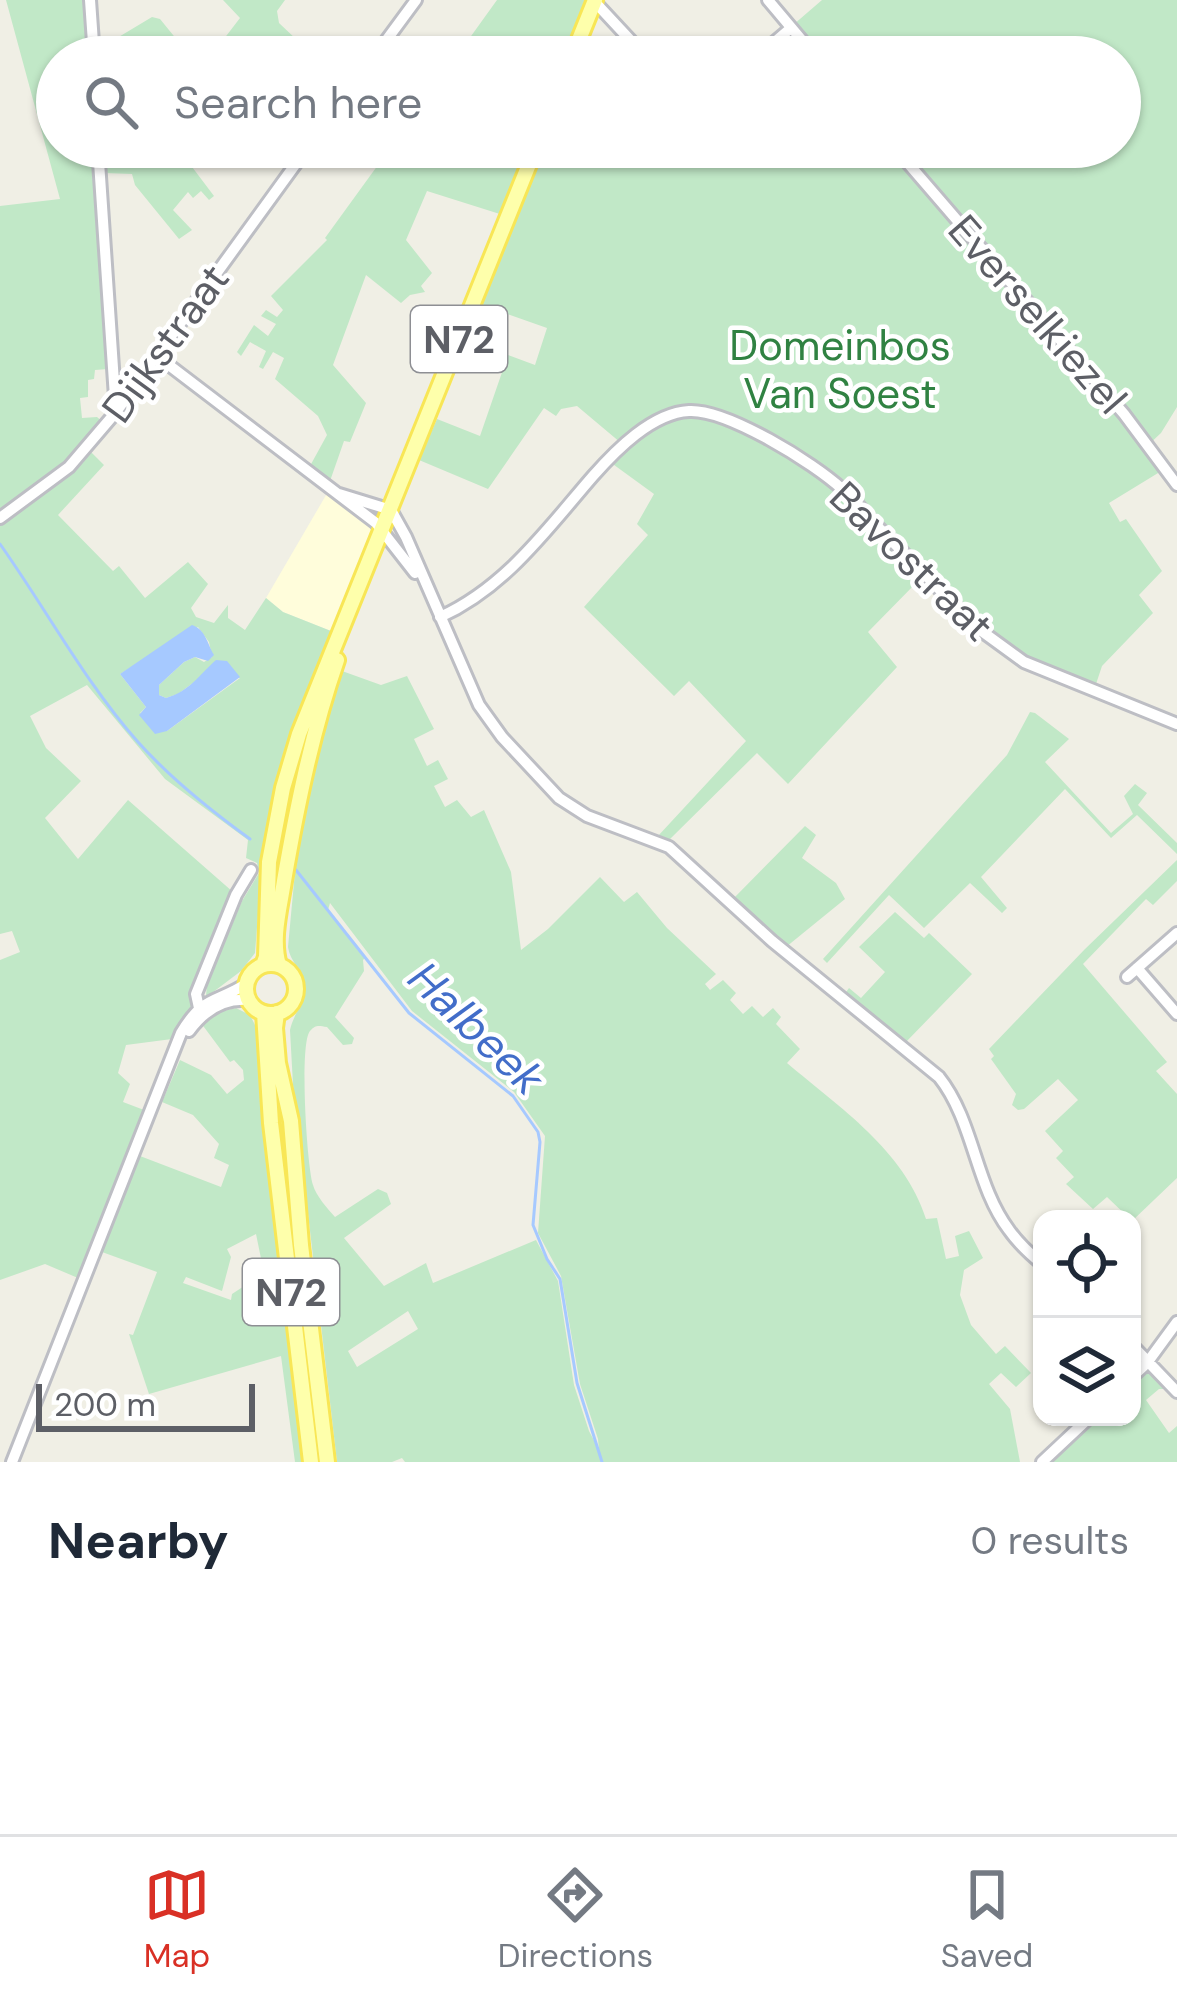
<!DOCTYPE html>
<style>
:root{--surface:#fff;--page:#f2f2f3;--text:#1f2937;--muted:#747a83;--line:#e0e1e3;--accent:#d93025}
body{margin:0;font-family:"DM Sans",sans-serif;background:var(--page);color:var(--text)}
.controls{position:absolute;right:36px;bottom:36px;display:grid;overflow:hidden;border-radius:24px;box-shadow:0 3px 9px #0004}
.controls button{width:108px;height:108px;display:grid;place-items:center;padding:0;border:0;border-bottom:3px solid var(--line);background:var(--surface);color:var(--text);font:60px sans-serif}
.scale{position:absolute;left:36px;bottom:30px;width:219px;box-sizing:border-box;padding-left:12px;border:6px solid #5d5f66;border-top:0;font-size:33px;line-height:42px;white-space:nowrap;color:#5d5f66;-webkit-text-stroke:9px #fff;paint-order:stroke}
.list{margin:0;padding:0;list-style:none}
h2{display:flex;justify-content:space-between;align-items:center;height:156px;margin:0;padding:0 48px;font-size:51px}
h2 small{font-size:39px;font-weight:400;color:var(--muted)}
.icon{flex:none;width:66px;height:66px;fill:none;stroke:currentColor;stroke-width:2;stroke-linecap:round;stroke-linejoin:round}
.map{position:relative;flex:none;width:1177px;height:1462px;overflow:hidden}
.search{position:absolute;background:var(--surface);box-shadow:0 3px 9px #0004;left:36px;right:36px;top:36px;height:132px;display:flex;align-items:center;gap:30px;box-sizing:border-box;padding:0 42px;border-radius:66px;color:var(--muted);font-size:45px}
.sheet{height:372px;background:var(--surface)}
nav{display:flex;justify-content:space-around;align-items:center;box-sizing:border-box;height:168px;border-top:3px solid var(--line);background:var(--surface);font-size:33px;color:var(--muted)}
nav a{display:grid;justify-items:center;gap:6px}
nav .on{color:var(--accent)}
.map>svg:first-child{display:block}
.commercial{fill:#fffddb}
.green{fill:#c1e8c7;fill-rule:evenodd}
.water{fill:#a6c9ff}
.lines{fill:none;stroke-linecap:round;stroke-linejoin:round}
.stream{stroke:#a6c9ff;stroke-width:3}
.minor-casing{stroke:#bdbec4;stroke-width:16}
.major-casing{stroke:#f8e656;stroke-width:20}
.minor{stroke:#fff;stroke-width:10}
.major{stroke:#feffab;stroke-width:14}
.labels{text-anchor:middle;stroke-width:9;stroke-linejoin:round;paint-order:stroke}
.shield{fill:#fff;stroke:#8e8f94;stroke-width:3}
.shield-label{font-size:39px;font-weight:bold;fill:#5d5f66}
.street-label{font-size:42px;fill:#5d5f66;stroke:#fff}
.park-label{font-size:42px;fill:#308242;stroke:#fff}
.water-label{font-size:45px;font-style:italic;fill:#426dc9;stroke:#fff}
</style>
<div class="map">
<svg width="1177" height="1462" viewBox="0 0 1177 1462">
<rect width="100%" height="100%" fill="#f0efe5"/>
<!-- commercial -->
<path class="commercial" d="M329 490 372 524 375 531 331 631 283 612 266 598Z"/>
<!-- green -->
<path class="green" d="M6 0H87L89 57H57V147H95L108 369 95 370 94 379 88 380V397L80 398 82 418 97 417 104 423 82 459 90 451 104 465 58 515 113 571 119 566 145 598 188 562 208 584 191 608 196 617 214 623 228 605V618L245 630 266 598 283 612 331 631 290 739 276 790 262 864 255 953 241 971 196 1005 172 1039 126 1045 118 1073 130 1084 123 1102 144 1110 78 1278 45 1264 0 1280V960L20 952 12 931 0 934V206L60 199ZM198 627 209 642 212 657 204 662 195 657 184 662 159 685V695L166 698 178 694 205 674 240 678 167 731 140 713 146 707 120 674ZM87 685 165 779 248 840 246 858 257 863 259 873 242 901 207 984 206 996 199 994 233 892 128 800 78 859 45 818 81 781 46 748 30 716Z
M223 0H285L277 11 279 23 297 40 285 57H210L240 18Z
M497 0H588L565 57H456Z
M822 0H1177V407L1161 433 1146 447 1163 470 1109 503 1120 522 1126 519 1162 571 1139 595 1153 613 1102 666 1095 687 1025 660 988 633 930 577 920 579 868 632 897 667 788 784 757 753 668 841 658 836 746 741 689 681 674 696 584 607 648 535 637 524 654 494 610 462 621 443 577 406 561 409 556 416 544 408 488 489 419 460 437 419 480 436 508 355 535 365 547 328 482 305 544 147H1120V57H756Z
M152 17 160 19 191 57H98L97 50Z
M103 147H177L214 196 209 200 201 191 193 198 188 192 173 210 192 230 179 239 135 185 132 174 104 173Z
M391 147H530L503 215 427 191 406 240 432 273 421 286 425 292 410 295 401 303 366 275 333 365 366 403 350 442 344 441 330 481 310 466 327 435 318 416 275 379 284 358 273 352 263 369 259 367 266 351 250 342 241 356 237 352 254 325 268 336 276 324 261 316 266 310 277 317 283 310 271 296 327 240 325 238Z
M342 671 381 685 407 676 434 729 414 739 427 766 438 760 448 779 434 786 445 807 457 800 471 817 484 810 511 872 521 950 548 929 600 877 624 902 637 892 667 928 716 974 705 984 710 990 723 980 736 993 730 1000 743 1014 752 1006 763 1017 773 1008 781 1017 776 1024 800 1049 787 1063C840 1108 904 1150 926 1219L937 1218 946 1259 959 1256 955 1236 969 1231 983 1258 964 1270 960 1295 971 1325 996 1354 1005 1346 1031 1373 1016 1387 1001 1373 989 1384 1010 1409 1020 1462H405L402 1458 392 1462H337L293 1085 290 1030C293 1014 307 1001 304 983 302 969 290 962 288 947L297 850 313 766ZM330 903 412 1011 514 1092 545 1136 538 1233 561 1276 580 1384 598 1439 599 1450 589 1431 574 1385 558 1281 536 1240 433 1283 426 1263 384 1286 344 1238 391 1204 387 1193 378 1189 335 1217C328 1209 316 1196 313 1185 307 1167 299 1044 310 1031 316 1024 319 1026 327 1027L343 1045 352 1044 354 1038 335 1017 364 971 363 960 365 958 328 910ZM408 1311 418 1329 357 1367 348 1351Z
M1030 712 1035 713 1069 739 1045 762 1111 833 1133 814 1124 796 1135 784 1147 793 1138 805 1177 843V854L1137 815 1111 838 1065 789 981 877 1007 908 1002 913 970 883 924 928 889 895 827 963 823 959 1007 755Z
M805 826 816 835 802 858 836 883 845 899 786 947 733 899Z
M1177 860V881L1153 905 1146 899 1083 964 1167 1062 1156 1071 1177 1094V1178L1132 1221 1107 1197 1093 1209 1066 1184 1074 1177 1056 1158 1063 1151 1045 1131 1078 1100 1058 1079 1024 1109 1018 1110 1012 1105 1016 1094 991 1059 994 1056 989 1049 1085 949Z
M895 912 924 938 929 933 972 974 905 1043 844 995 849 988 861 998 885 972 859 947Z
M236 1008 250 1015 256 1027 303 1462H295L281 1356 149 1394 129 1334 133 1335 157 1272 102 1252 140 1156 221 1187 229 1165 214 1158 219 1144 193 1115 162 1102 180 1060 211 1075 227 1094 244 1080 243 1070 234 1060 230 1062 201 1023 214 1013ZM256 1234 264 1273 232 1294 231 1300 183 1283 186 1277 222 1291 231 1257 227 1249Z
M1147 1372 1153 1374 1167 1389H1159L1146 1400 1169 1433 1177 1426V1462H1050L1096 1417H1132V1382Z"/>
<!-- water -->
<path class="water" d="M192 625C206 630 207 643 214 655L208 661 195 657 184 662 159 685V695L166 698C190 691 199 675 216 660L227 661 240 677 167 731 155 734 139 715 146 707 120 674Z"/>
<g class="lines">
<!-- stream -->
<path class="stream" d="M0 544C46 609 85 682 138 742 171 779 210 810 250 839
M296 870 409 1013 513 1096 538 1132 540 1142 533 1225 547 1259 560 1279 577 1383 602 1462"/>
<defs>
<path id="minor" d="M90 0 94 57
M768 0 816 57
M594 1 646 57
M374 57 416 0
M757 57 791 28
M98 147 116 412
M894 147 1124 414 1177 485
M157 356 376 523 415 573
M339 494 391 510 406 537 479 705 502 737 559 798 587 816 669 847 772 941 939 1077C974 1121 975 1185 1009 1230 1018 1243 1030 1254 1042 1264
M0 518 69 467 116 412 308 147
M440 617C506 587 547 529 593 476 616 450 652 413 689 411 727 409 814 463 842 489 854 499 863 511 873 522 908 557 942 592 976 627L1024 662 1177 724
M1137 968 1177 1014
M1127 977 1177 933
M199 1008 196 994 236 895 251 870
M189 1031C203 1012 223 998 248 1000
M1132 1345 1177 1392
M1132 1377 1147 1363 1177 1322
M12 1462 181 1033C204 995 214 1004 246 984
M1042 1462 1090 1417"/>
<path id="major" d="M572 57 595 0
M246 989a25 25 0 1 1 50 0a25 25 0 1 1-50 0Z
M263 965 266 957 269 862 283 788 299 734 536 147
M279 965C271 939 280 908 284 881 297 806 312 732 337 660
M264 1013 271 1123 311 1462
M277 1013 275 1028 278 1063 291 1121 301 1245 327 1462"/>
</defs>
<!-- minor casing -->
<use href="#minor" class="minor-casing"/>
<!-- major casing -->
<use href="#major" class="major-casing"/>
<!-- minor -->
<use href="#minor" class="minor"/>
<!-- major -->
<use href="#major" class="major"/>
</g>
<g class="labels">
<!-- shield labels -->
<g class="shield">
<rect x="411" y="306" width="96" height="66" rx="9"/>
<rect x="243" y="1259" width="96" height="66" rx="9"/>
</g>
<g class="shield-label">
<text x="459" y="353">N72</text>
<text x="291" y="1306">N72</text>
</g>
<!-- street labels -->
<g class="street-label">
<text transform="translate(1038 314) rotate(49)" y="15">Everselkiezel</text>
<text transform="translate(165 343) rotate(-54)" y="15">Dijkstraat</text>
<text transform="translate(912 561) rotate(44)" y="15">Bavostraat</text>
</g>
<!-- park labels -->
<g class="park-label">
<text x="840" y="360">Domeinbos<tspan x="840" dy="48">Van Soest</tspan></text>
</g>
<!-- water labels -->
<g class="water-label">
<text transform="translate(477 1028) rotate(44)" y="16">Halbeek</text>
</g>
</g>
</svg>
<div class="controls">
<button><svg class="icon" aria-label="locate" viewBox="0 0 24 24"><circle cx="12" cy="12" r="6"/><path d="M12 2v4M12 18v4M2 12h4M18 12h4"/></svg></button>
<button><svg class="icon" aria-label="layers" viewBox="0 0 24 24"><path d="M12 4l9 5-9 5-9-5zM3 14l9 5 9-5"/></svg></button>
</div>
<div class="scale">200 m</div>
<div class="search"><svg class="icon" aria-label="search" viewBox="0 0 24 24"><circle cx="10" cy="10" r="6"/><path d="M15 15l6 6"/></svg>Search here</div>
</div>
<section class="sheet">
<h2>Nearby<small>0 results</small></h2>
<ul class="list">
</ul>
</section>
<nav>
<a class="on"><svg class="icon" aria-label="map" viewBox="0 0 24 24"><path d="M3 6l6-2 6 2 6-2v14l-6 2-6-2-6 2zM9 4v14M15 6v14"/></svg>Map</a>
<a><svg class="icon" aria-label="directions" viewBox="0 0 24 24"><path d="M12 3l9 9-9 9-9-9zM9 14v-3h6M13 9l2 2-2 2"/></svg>Directions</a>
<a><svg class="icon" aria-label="saved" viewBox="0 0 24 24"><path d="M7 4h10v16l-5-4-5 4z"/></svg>Saved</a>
</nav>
